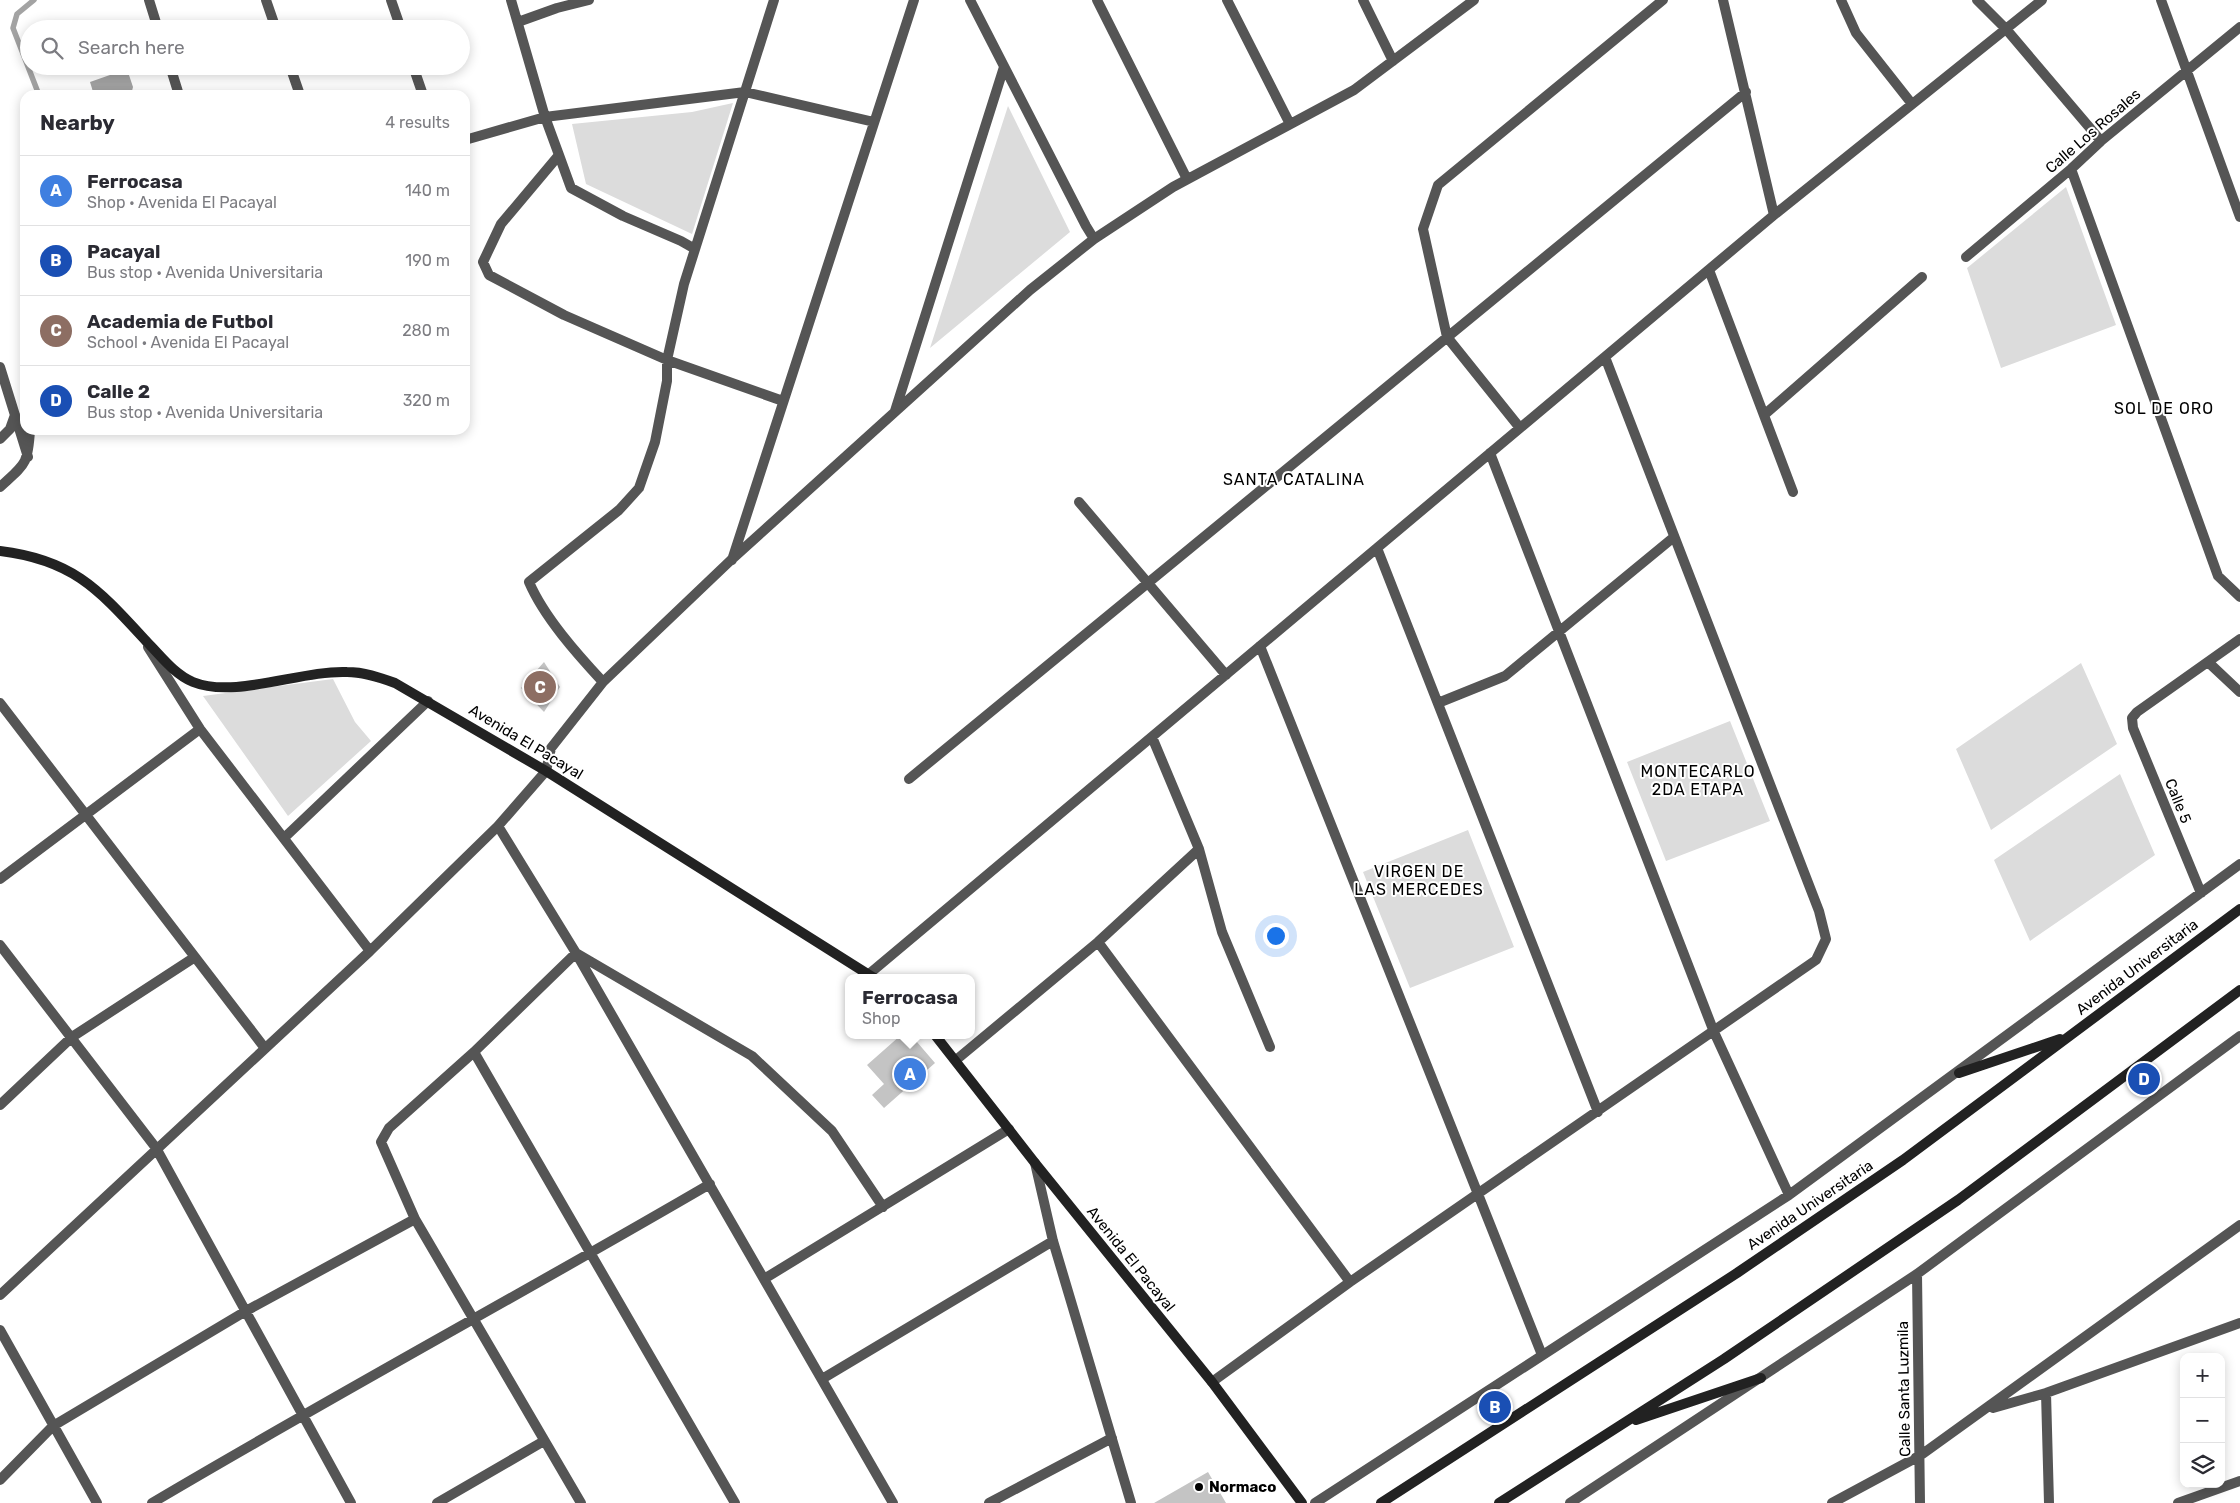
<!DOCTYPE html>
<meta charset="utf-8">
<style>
:root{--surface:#fff;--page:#f2f2f3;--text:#2b2b33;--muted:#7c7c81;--line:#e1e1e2;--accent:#db2777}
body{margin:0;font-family:Rubik,sans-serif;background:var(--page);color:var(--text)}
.controls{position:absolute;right:15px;bottom:15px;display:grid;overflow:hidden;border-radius:10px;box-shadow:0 2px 12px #0003}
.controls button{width:45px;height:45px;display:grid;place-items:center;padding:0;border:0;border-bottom:1px solid var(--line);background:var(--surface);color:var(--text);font:25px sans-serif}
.you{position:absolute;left:1275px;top:935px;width:18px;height:18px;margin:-12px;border:4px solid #fff;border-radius:50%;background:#1a73e8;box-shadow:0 0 0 8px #1a73e833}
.badge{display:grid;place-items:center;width:32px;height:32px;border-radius:50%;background:var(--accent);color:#fff;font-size:16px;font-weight:700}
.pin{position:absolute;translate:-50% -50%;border:2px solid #fff;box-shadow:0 1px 5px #0006}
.popup{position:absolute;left:845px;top:974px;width:130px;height:65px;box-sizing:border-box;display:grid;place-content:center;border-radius:10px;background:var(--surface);filter:drop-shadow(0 1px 4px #0005);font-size:16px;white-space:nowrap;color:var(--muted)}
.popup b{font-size:19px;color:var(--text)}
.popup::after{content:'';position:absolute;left:50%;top:100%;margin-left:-10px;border:10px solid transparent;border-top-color:var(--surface)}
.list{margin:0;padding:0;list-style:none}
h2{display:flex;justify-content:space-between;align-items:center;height:65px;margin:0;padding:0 20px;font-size:21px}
h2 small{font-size:16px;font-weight:400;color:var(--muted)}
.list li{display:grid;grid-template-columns:32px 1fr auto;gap:15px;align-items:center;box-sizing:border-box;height:70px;padding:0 20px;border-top:1px solid var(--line)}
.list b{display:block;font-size:19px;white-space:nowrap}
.list p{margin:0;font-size:16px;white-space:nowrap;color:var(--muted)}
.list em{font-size:16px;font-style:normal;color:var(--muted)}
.icon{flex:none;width:28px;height:28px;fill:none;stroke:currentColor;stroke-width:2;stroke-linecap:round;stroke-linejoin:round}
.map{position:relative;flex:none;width:2240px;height:1503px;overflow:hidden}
.search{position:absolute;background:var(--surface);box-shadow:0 2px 12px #0003;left:20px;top:20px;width:450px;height:55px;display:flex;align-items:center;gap:12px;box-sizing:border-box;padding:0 18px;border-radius:28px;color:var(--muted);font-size:19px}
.panel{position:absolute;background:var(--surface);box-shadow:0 2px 12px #0003;left:20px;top:90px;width:450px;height:345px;border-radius:15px}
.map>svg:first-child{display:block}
.green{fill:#dcdcdc}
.water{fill:#a3a3a3}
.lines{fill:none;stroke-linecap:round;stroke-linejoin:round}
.stream{stroke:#a3a3a3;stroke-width:5.5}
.building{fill:#c4c4c4}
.street{stroke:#555;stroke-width:10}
.secondary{stroke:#222;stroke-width:10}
.poi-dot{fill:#000;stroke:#fff;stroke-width:2}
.labels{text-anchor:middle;stroke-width:4;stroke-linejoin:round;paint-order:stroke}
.street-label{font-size:15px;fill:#000;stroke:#fff}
.poi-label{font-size:15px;font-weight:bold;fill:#000;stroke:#fff;text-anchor:start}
.neighbourhood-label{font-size:16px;letter-spacing:1px;fill:#000;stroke:#fff}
</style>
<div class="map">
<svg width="2240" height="1503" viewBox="0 0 2240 1503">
<rect width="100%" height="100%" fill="#fff"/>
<!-- green -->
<path class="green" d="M733 103 692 234 586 184 572 124 692 112Z
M1008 106 1070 232 930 348Z
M2066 187 2116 325 2001 368 1967 268Z
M2081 663 2117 744 1991 830 1956 749Z
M333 679 355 722 371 741 288 816 203 696Z
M1730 721 1770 821 1666 861 1627 762Z
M2120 774 2155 855 2030 941 1994 860Z
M1468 830 1514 947 1410 988 1363 872Z"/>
<!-- water -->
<path class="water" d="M127 69 133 87 131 95H94L90 82Z"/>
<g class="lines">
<!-- stream -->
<path class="stream" d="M34 0 17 14 13 28 39 95
M24 358 25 355"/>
</g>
<!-- building -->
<path class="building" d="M544 662 560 687 544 712 521 688Z
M901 1035H911L935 1063 884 1108 872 1095 884 1084 867 1065Z
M1208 1472 1226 1503H1154Z"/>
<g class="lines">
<!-- street -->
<path class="street" d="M149 0 158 29
M266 0 276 29
M391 0 401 29
M511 0 545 117 559 155 501 224 483 262 489 275 564 315 667 360 783 401
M970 0 1086 226 1094 239
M1097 0 1187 179
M1227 0 1290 124
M1363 0 1393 61
M1723 0 1774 215
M1841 0 1856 33 1912 104
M1977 0 2006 29 2101 141
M2161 0 2240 217
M518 22 557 8 589 0
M170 66 179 95
M290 66 300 95
M413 66 423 95
M465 140 545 117 745 92 874 122
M559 155 571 188 623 216 681 241 695 249
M2071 169 2218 576 2240 597
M1966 257 2071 169 2101 141 2240 27
M1709 270 1793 492
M0 367 28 457
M895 411 1004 67
M1764 415 1922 277
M1520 428 1447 337 1423 229 1438 185 1663 0
M0 439 10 429 15 415
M1490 453 1714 1032 1789 1195
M0 487C25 464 28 465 30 430
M1079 502 1226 675
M1377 548 1598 1112
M732 560 914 0
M1260 646 1542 1355
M148 647 200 729 370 951
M2208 662 2240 692
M603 682C577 654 544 617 529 582L619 510 639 488 655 442 667 381V360L684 284 774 0
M0 703 264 1047
M1438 703 1505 676 1674 537
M1152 737 1199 849 1222 932 1270 1047
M909 779 1746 92
M498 826 576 953 893 1503
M284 838 428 701
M0 879 200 729
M2201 893 2133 728 2132 718 2137 712 2240 639
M1098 942 1350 1282
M0 945 156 1148 351 1503
M869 974 1774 215 2042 0
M474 1052 735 1503
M956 1060 1098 942 1199 849
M0 1105 72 1037 195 957
M1035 1163 1053 1241 1131 1503
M1917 1274 1920 1503
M764 1279 1009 1129
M0 1295 370 951 498 826 546 771 551 748 603 682 731 560 1030 290 1094 239 1173 187 1354 90 1474 0
M0 1330 97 1503
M822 1379 1053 1241
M1212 1382 1350 1282 1816 960 1826 939 1819 911 1605 357
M2046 1393 2049 1503
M1993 1408 2046 1393 2240 1323
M0 1480 53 1426 246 1311 415 1219
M152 1503C336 1394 525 1292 710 1184
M437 1503 544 1441
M581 1503 415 1219 381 1142 389 1128 474 1052 576 953 752 1056 832 1131 883 1207
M989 1503 1112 1438
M1315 1503 1789 1195 2240 864
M1570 1503 1917 1274 2240 1036
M1832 1503 1921 1455 2240 1225
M2178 1503 2240 1481"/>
<!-- secondary -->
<path class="secondary" d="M0 551C74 560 99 590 147 642 161 656 174 674 193 682 235 699 301 670 347 672 364 672 379 677 395 683L546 771 874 978
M935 1035 1035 1163 1212 1382 1302 1503
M1959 1073 2060 1039
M1636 1420 1761 1378
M1381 1503 1737 1273 1903 1160 2240 909
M1499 1503 1724 1359 1958 1200 2240 990"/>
</g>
<!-- markers -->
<circle class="poi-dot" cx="1199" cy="1487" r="5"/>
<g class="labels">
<!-- street labels -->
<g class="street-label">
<text transform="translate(2093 131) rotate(-41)" y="5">Calle Los Rosales</text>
<text transform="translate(526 742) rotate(31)" y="5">Avenida El Pacayal</text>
<text transform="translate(2178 801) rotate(68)" y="5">Calle 5</text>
<text transform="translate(2137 967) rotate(-37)" y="5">Avenida Universitaria</text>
<text transform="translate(1810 1205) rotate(-34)" y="5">Avenida Universitaria</text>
<text transform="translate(1131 1259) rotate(51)" y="5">Avenida El Pacayal</text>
<text transform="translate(1904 1389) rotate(-91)" y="5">Calle Santa Luzmila</text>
</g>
<!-- poi labels -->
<g class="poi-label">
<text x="1209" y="1492">Normaco</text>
</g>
<!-- neighbourhood labels -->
<g class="neighbourhood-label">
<text x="2164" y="414">SOL DE ORO</text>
<text x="1294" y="485">SANTA CATALINA</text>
<text x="1698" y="777">MONTECARLO<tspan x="1698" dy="18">2DA ETAPA</tspan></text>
<text x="1419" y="877">VIRGEN DE<tspan x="1419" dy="18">LAS MERCEDES</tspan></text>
</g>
</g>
</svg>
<div class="controls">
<button>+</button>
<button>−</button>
<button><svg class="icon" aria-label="layers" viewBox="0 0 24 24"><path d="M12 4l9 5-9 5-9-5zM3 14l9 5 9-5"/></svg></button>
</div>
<div class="you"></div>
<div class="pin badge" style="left:910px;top:1074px;background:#3f7fe0">A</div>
<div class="popup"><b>Ferrocasa</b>Shop</div>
<div class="pin badge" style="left:1495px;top:1407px;background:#1a4fb4">B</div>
<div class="pin badge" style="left:540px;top:687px;background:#8d6e63">C</div>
<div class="pin badge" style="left:2144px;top:1079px;background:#1a4fb4">D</div>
<div class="search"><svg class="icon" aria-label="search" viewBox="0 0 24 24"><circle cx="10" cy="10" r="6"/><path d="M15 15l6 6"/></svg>Search here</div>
<section class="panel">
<h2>Nearby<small>4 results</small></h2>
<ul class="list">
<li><span class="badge" style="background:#3f7fe0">A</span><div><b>Ferrocasa</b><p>Shop · Avenida El Pacayal</p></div><em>140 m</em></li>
<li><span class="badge" style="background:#1a4fb4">B</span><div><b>Pacayal</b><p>Bus stop · Avenida Universitaria</p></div><em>190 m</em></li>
<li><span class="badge" style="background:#8d6e63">C</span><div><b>Academia de Futbol</b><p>School · Avenida El Pacayal</p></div><em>280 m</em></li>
<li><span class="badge" style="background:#1a4fb4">D</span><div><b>Calle 2</b><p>Bus stop · Avenida Universitaria</p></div><em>320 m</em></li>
</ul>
</section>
</div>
